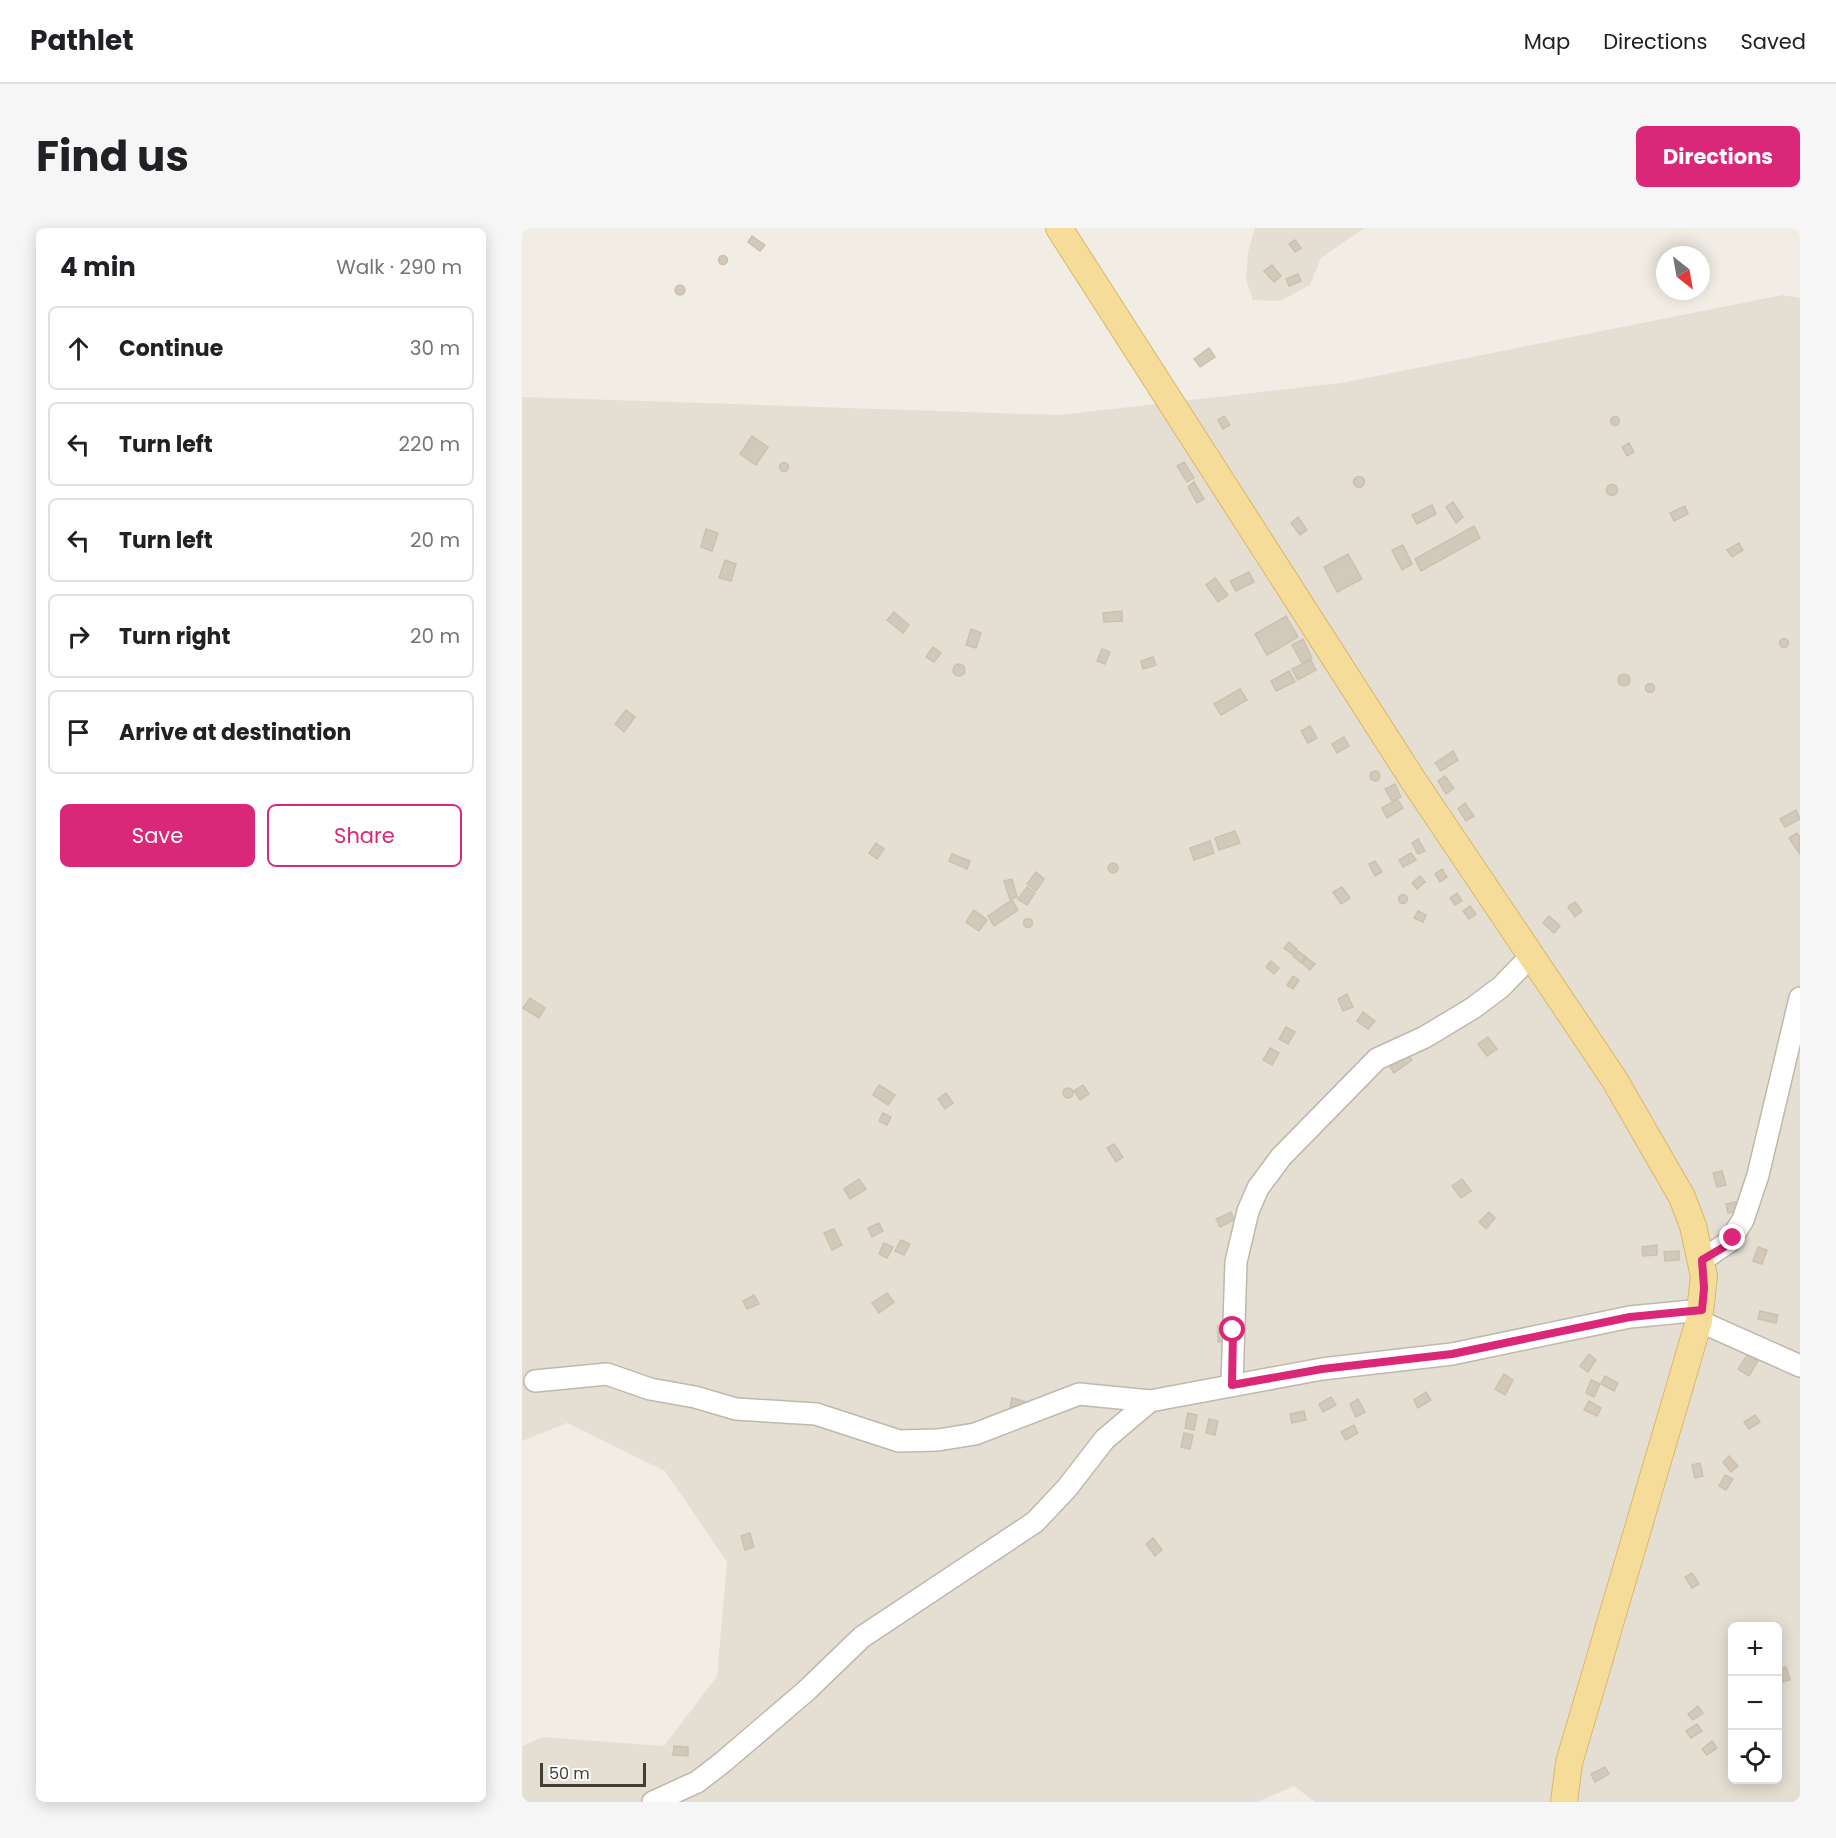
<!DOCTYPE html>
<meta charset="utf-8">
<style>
:root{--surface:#fff;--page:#f6f6f6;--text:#202124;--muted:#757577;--line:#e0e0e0;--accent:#db2777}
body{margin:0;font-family:Poppins,sans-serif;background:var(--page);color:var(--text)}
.controls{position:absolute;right:18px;bottom:18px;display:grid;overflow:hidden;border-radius:9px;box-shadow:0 3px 15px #0003}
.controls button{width:54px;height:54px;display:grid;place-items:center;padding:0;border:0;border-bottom:2px solid var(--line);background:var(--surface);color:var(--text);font:30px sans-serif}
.compass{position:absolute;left:1134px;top:18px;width:54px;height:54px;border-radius:50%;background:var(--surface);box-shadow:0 3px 15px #0003;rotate:149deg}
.scale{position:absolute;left:18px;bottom:15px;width:106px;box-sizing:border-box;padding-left:6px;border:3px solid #433e35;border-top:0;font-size:16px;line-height:21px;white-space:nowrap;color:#433e35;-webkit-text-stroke:4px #fff;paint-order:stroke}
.stop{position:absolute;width:18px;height:18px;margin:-14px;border:4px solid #db2777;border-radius:50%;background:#fff}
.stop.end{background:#db2777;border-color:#fff;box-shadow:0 2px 6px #0008}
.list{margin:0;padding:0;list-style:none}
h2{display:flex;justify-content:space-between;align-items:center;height:78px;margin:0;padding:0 24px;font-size:26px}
h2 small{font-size:20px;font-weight:400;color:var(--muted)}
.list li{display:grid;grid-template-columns:39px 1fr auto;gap:18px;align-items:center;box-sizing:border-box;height:84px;margin:0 12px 12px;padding:0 12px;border:2px solid var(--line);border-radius:9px}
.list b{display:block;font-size:22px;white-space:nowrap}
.list em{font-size:20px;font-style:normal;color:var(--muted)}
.actions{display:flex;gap:12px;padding:18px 24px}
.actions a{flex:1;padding:14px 0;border:2px solid var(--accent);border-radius:9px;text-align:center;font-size:21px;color:var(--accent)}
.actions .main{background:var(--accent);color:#fff}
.icon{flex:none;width:33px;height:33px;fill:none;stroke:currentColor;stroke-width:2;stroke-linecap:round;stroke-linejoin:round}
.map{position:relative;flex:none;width:1278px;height:1574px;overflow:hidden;border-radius:9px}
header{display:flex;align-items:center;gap:36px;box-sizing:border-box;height:84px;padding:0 30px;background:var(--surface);border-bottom:2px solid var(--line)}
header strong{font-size:28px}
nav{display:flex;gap:33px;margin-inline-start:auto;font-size:21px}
.intro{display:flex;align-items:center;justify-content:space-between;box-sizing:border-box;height:144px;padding:0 36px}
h1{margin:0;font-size:42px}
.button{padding:15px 27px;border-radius:9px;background:var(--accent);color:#fff;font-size:21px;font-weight:700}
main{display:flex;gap:36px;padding:0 36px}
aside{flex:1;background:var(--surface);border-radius:9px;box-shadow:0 3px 15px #0003}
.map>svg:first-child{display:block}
.residential{fill:#e5dfd3;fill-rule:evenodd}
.building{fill:#d2c9bb;stroke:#ccc1af;stroke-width:1.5}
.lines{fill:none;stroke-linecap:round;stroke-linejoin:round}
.minor-casing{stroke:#bfb8ab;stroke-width:24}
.major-casing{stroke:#dab86a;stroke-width:28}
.minor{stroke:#fff;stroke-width:21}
.major{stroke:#f6dc99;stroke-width:26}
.route{stroke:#db2777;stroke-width:8}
</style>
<header>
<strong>Pathlet</strong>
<nav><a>Map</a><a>Directions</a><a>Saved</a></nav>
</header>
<div class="intro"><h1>Find us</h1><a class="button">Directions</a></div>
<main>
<aside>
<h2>4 min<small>Walk · 290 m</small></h2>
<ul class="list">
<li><svg class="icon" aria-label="ahead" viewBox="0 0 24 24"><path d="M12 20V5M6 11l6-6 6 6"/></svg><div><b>Continue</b></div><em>30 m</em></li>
<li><svg class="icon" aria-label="left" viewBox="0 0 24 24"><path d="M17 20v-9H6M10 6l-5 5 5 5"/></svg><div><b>Turn left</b></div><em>220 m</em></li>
<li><svg class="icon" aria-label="left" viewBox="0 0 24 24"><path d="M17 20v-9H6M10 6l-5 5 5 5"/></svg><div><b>Turn left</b></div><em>20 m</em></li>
<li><svg class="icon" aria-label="right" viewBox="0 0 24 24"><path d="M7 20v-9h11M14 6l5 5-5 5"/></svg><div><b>Turn right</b></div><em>20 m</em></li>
<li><svg class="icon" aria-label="arrive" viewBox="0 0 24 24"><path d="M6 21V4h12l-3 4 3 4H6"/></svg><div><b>Arrive at destination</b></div></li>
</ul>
<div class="actions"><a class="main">Save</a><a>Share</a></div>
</aside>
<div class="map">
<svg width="1278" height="1574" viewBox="0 0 1278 1574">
<rect width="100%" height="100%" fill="#f1ede5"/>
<!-- residential -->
<path class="residential" d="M733 0H842L799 30 788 57 758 73 731 72 724 51 726 24Z
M1261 67 1278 70V1574H793L772 1558 735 1574H0V1518L21 1509 142 1518 195 1448 205 1334 143 1243 45 1195 0 1213V169L537 187 819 155ZM1210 1398H1256V1552H1210Z"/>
<!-- building -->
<path class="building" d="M230 8 243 17 238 23 226 14Z
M773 12 779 20 773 24 767 16Z
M196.5 32a4.5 4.5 0 1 1 9 0a4.5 4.5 0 1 1-9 0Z
M750 37 759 48 752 54 742 43Z
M776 46 779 53 767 58 764 51Z
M153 62a5 5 0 1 1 10 0a5 5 0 1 1-10 0Z
M687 120 693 129 678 139 672 131Z
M702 188 708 197 701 201 696 192Z
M1088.5 193a4.5 4.5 0 1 1 9 0a4.5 4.5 0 1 1-9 0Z
M230 208 246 219 234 237 218 226Z
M1107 215 1112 224 1105 228 1100 219Z
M662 234 672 250 665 254 655 238Z
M257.5 239a4.5 4.5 0 1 1 9 0a4.5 4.5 0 1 1-9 0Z
M831.5 254a5.5 5.5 0 1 1 11 0a5.5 5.5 0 1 1-11 0Z
M672 254 682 271 675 275 666 259Z
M1084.5 262a5.5 5.5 0 1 1 11 0a5.5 5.5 0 1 1-11 0Z
M931 274 941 289 934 295 924 279Z
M910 277 914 286 895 296 890 287Z
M1163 278 1166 286 1152 293 1148 285Z
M776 289 785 302 778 307 769 295Z
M952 298 958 310 899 343 893 331Z
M184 301 196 305 190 323 179 319Z
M1217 315 1221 322 1210 329 1205 322Z
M881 317 890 336 880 342 870 322Z
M826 326 840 351 815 364 802 339Z
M203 332 214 336 209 353 197 350Z
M727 344 732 354 714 363 708 353Z
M693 350 706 367 696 374 684 357Z
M600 383V393L582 394 581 385Z
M372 384 387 397 381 405 365 392Z
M764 388 776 409 745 427 733 406Z
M449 401 459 405 454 420 444 417Z
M1257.5 415a4.5 4.5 0 1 1 9 0a4.5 4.5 0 1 1-9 0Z
M781 411 790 430 780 435 770 417Z
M411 419 419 425 412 434 404 429Z
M580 421 588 424 583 436 575 433Z
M631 429 634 437 621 441 619 433Z
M789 432 794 442 776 452 770 441Z
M431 442a6 6 0 1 1 12 0a6 6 0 1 1-12 0Z
M767 443 773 454 754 463 749 453Z
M1096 452a6 6 0 1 1 12 0a6 6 0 1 1-12 0Z
M1123.5 460a4.5 4.5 0 1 1 9 0a4.5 4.5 0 1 1-9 0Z
M718 461 725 472 699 487 692 476Z
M104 482 113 489 102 504 93 496Z
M788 498 795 510 786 515 779 503Z
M822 509 827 518 815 525 810 516Z
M931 523 936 532 919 543 913 535Z
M848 548a5 5 0 1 1 10 0a5 5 0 1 1-10 0Z
M923 548 932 560 924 566 916 553Z
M873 556 879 569 870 573 863 561Z
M875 571 881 580 865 590 860 580Z
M943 575 952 588 944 593 936 581Z
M1274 582 1278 591 1263 599 1258 591Z
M713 603 718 615 697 622 693 610Z
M1275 605 1278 609 1277 625 1267 610Z
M896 611 903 623 896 626 890 615Z
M688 613 692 625 672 632 668 620Z
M354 615 362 621 355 631 347 625Z
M889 625 894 632 881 639 877 632Z
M430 626 448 633 445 641 427 633Z
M853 633 860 644 853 648 847 636Z
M586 640a5 5 0 1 1 10 0a5 5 0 1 1-10 0Z
M920 641 925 649 918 654 913 646Z
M514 644 522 651 514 663 505 656Z
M898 648 903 654 895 661 890 655Z
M490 651 495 669 488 671 482 653Z
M505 659 513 665 505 677 496 671Z
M820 659 828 670 819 676 811 664Z
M935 665 940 673 933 677 928 670Z
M876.5 671a4.5 4.5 0 1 1 9 0a4.5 4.5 0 1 1-9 0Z
M490 672 496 682 472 698 466 688Z
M1053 674 1060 683 1053 689 1046 679Z
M948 678 954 686 947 691 941 683Z
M452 682 465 692 457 703 444 694Z
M896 683 904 687 901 694 892 690Z
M1027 688 1038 698 1032 705 1021 695Z
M501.5 695a4.5 4.5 0 1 1 9 0a4.5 4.5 0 1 1-9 0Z
M767 714 775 721 770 726 762 720Z
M776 723 784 729 779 735 771 728Z
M785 730 793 736 788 742 780 735Z
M749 733 757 740 752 746 744 739Z
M771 748 777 752 771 761 765 757Z
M825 766 831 779 821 783 816 771Z
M8 770 23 780 17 790 1 780Z
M841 784 853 793 846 801 835 793Z
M764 799 773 804 766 816 757 811Z
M966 809 975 821 965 828 956 816Z
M748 820 757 825 750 837 741 832Z
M883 823 890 832 872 845 866 836Z
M357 857 373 867 366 877 351 867Z
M561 857 567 866 558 872 552 863Z
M541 865a5 5 0 1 1 10 0a5 5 0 1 1-10 0Z
M424 865 431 875 423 881 416 871Z
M361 885 369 889 365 897 357 893Z
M592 916 601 929 594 934 585 920Z
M1200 943 1204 957 1195 959 1191 945Z
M337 951 344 961 328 971 322 961Z
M940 951 949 963 939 970 930 958Z
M1218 973 1220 982 1206 985 1204 976Z
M709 984 712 992 698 999 694 991Z
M967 984 973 990 964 1001 957 994Z
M357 995 361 1003 350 1009 346 1000Z
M312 1001 320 1017 310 1022 302 1005Z
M379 1012 388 1016 382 1027 373 1023Z
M362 1015 371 1019 365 1030 357 1026Z
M1135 1017V1027L1121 1028 1120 1019Z
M1236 1019 1245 1022 1240 1036 1231 1033Z
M1157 1023V1032L1143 1033 1142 1024Z
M365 1065 372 1074 357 1085 350 1075Z
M232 1067 237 1076 225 1081 221 1073Z
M1238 1083 1256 1087 1254 1095 1236 1091Z
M696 1098H705L704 1114H696Z
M1067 1126 1074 1132 1066 1144 1058 1138Z
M1226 1126 1236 1133 1227 1148 1216 1141Z
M982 1146 991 1152 983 1167 973 1161Z
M1083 1148 1096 1155 1092 1163 1079 1156Z
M1069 1152 1078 1156 1072 1169 1064 1165Z
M904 1164 909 1172 896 1180 892 1172Z
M809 1169 814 1177 801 1184 797 1176Z
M490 1170 505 1174 503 1182 488 1179Z
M836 1171 843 1184 834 1189 828 1176Z
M1067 1173 1079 1180 1075 1188 1062 1182Z
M782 1183 784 1192 770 1195 768 1186Z
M666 1185 675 1187 672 1202 663 1200Z
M1233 1187 1238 1194 1227 1201 1222 1194Z
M687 1191 696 1193 693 1207 684 1205Z
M832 1197 836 1205 824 1212 819 1204Z
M662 1205 671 1207 668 1221 659 1219Z
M1207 1228 1216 1238 1209 1244 1201 1234Z
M1178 1235 1181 1248 1173 1250 1170 1237Z
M1203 1247 1211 1251 1204 1262 1197 1258Z
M228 1305 232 1319 223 1322 219 1308Z
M631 1310 640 1322 633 1328 624 1316Z
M1170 1345 1177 1356 1170 1360 1163 1349Z
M1264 1439 1268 1452 1260 1454 1256 1442Z
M1176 1478 1181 1485 1171 1492 1166 1486Z
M1175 1496 1180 1503 1169 1510 1164 1503Z
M1190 1513 1195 1520 1185 1527 1180 1521Z
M152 1518 166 1519V1528L151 1527Z
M1083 1539 1087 1546 1073 1554 1069 1546Z"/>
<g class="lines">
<defs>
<path id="minor" d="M1180 1032 1207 1014 1221 992 1236 947 1278 770
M1177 1093 1278 1138
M13 1153 85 1146 128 1161 173 1169 214 1181 294 1186 377 1213 416 1212 453 1206 557 1166 628 1173 800 1141 930 1126 1108 1089 1180 1082
M710 1157 714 1034 726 983 736 960 759 929 855 831 903 809 951 780 979 759 1008 729
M131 1574 175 1554 201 1534 284 1463 340 1409 513 1294 545 1260 583 1211 628 1173"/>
<path id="major" d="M537 0 891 552 1092 851 1160 969 1171 998 1182 1048 1177 1093 1047 1535 1042 1574"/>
</defs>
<!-- minor casing -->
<use href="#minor" class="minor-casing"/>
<!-- major casing -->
<use href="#major" class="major-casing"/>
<!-- minor -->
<use href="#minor" class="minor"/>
<!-- major -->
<use href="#major" class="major"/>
</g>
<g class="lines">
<!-- route -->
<path class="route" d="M711 1102 710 1157 800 1141 930 1126 1108 1089 1180 1082 1182 1060 1180 1032 1202 1019 1211 1010"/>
</g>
</svg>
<div class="controls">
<button>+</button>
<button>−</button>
<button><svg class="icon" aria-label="locate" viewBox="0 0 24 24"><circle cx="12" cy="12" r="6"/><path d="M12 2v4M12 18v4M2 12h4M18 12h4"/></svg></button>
</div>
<svg class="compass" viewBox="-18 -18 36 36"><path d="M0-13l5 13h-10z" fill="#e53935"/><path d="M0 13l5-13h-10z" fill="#757577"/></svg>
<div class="scale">50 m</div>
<div class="stop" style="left:711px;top:1102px"></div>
<div class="stop end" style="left:1211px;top:1010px"></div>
</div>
</main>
